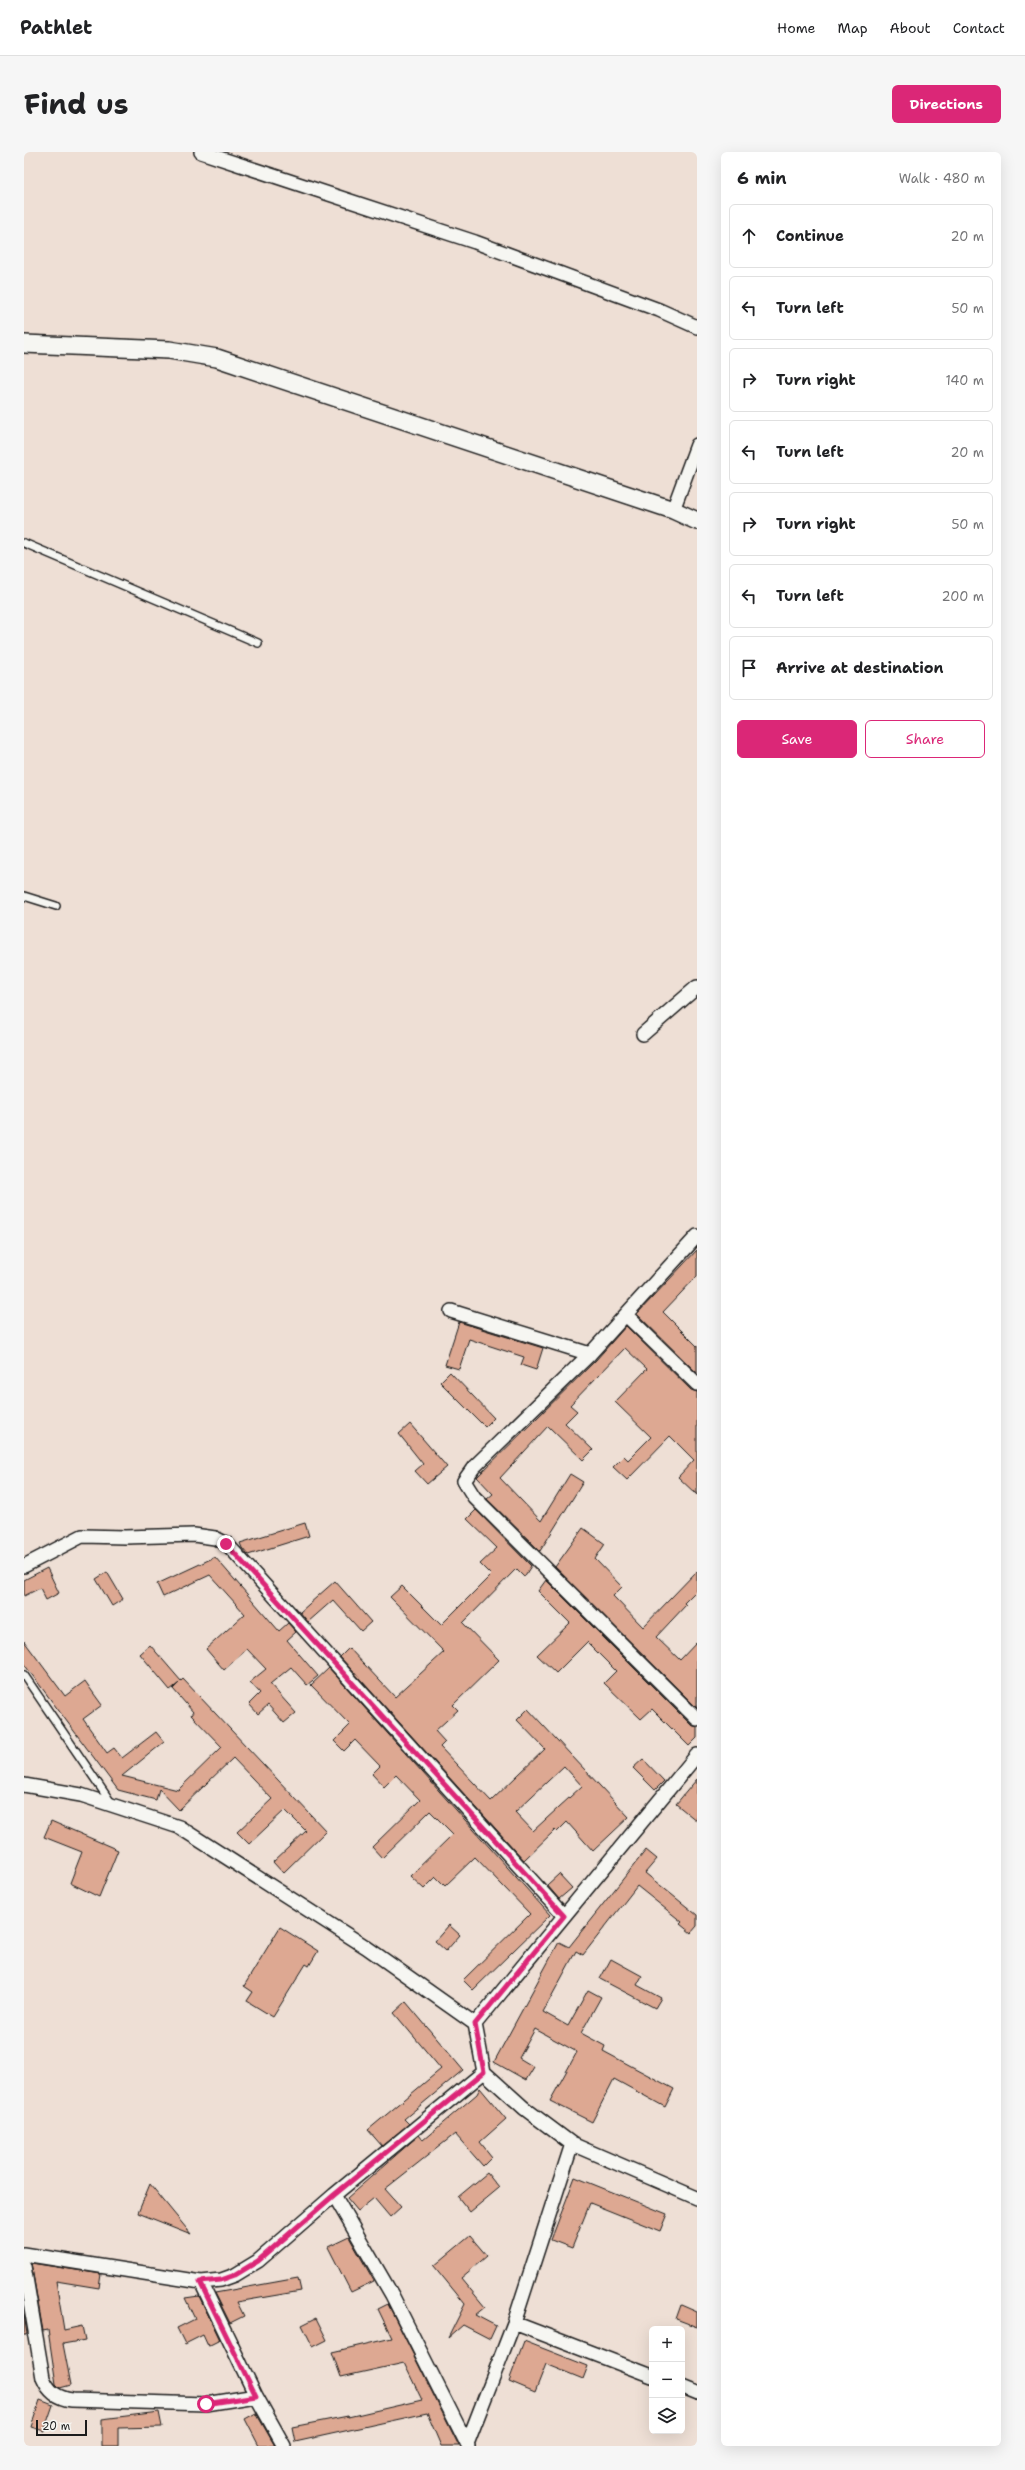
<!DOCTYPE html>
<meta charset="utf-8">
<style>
:root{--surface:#fff;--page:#f6f6f6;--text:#202124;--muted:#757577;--line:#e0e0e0;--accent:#db2777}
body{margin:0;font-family:"Shantell Sans",sans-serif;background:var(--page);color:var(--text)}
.controls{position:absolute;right:12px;bottom:12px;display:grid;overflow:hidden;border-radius:6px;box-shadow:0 4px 16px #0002}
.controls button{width:36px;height:36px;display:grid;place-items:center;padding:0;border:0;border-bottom:1px solid var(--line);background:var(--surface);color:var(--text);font:20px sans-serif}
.scale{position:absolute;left:12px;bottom:10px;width:51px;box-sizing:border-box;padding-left:4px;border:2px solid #1c1c1c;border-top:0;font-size:11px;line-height:14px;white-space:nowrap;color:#1c1c1c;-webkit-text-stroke:3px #f6f6f2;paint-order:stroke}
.stop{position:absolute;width:12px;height:12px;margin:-9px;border:3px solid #db2777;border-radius:50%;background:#fff}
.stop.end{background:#db2777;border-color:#fff;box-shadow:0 1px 4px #0008}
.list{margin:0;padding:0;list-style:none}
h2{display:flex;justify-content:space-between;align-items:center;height:52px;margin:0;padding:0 16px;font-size:17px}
h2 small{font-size:13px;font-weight:400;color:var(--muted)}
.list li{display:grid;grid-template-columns:26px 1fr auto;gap:12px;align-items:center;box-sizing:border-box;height:64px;margin:0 8px 8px;padding:0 8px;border:1px solid var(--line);border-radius:6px}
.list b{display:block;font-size:15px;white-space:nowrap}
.list em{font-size:13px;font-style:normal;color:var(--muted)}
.actions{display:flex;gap:8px;padding:12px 16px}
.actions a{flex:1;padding:9px 0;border:1px solid var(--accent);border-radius:6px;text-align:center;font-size:14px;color:var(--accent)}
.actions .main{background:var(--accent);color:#fff}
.icon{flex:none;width:22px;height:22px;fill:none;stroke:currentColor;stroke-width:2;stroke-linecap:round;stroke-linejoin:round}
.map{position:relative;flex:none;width:673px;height:2294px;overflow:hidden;border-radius:6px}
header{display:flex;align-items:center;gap:24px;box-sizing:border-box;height:56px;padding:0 20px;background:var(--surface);border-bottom:1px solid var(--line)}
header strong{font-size:19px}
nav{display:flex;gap:22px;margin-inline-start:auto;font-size:14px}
.intro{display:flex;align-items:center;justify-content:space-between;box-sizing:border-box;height:96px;padding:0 24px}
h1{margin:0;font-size:28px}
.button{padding:10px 18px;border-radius:6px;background:var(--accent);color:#fff;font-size:14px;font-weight:700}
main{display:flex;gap:24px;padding:0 24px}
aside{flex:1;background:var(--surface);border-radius:6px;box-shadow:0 4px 16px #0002}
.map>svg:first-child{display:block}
.building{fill:#dda892;stroke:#1c1c1c;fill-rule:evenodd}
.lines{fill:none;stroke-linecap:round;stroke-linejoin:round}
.service-casing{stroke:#1c1c1c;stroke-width:10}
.minor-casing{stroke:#1c1c1c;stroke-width:16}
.tertiary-casing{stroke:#1c1c1c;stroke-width:20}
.service{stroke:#f6f6f2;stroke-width:7}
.minor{stroke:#f6f6f2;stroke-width:13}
.tertiary{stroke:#f6f6f2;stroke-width:17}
.route{stroke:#db2777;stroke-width:5}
</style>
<header>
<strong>Pathlet</strong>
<nav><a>Home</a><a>Map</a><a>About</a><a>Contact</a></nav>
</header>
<div class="intro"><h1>Find us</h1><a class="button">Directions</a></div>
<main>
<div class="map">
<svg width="673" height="2294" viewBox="0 0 673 2294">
<rect width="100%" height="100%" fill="#eedfd5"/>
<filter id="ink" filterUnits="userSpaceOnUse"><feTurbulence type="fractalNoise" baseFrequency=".025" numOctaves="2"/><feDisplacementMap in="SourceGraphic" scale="8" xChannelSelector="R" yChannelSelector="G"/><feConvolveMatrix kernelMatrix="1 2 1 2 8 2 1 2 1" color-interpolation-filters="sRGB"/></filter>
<g filter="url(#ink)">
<!-- building -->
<path class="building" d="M673 1098V1124L639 1160 673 1194V1221L613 1162Z
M435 1170 519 1196 512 1218 497 1213 500 1205 445 1187 435 1217 421 1213Z
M602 1174 667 1238 673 1240V1343L654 1325 670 1308 646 1284 603 1328 589 1315 600 1304 604 1308 627 1285 591 1250 623 1217 601 1196 546 1253 553 1259 541 1271 569 1298 559 1308 524 1274 476 1326 517 1369 546 1322 559 1330 516 1399 463 1347 469 1342 453 1325 572 1208Z
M426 1220 470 1266 461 1275 416 1230Z
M386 1272 423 1315 403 1332 391 1319 399 1312 375 1282Z
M452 1358 507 1414 500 1425 492 1417 439 1471 475 1508 429 1553 434 1558 411 1579 421 1590 416 1595 467 1649 521 1597 493 1568 504 1557 605 1665 569 1699 543 1670 533 1680 531 1678 500 1708 316 1505 325 1496 371 1545 420 1500 366 1445 378 1434 417 1473 467 1423 456 1412 473 1396 443 1367ZM540 1614 558 1634 509 1679 491 1660Z
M281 1371 285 1384 224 1403 218 1396 216 1391Z
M559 1376 581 1392 571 1407 598 1435 589 1444 619 1475 673 1419V1438L660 1451 662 1453 632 1485 656 1508 673 1490V1556L531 1415Z
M191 1405 255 1479 264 1471 272 1480 263 1488 294 1524 283 1533 267 1515 246 1532 272 1561 260 1571 244 1553 234 1562 225 1552 236 1541 226 1530 242 1517 223 1497 200 1518 182 1497 221 1462 186 1423 139 1445 133 1432Z
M23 1416 35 1441 22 1448 16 1436 0 1444V1428Z
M83 1420 99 1447 88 1454 72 1427Z
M522 1428 667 1573 673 1575V1586L665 1594 628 1557 617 1567 580 1531 592 1519 563 1490 532 1521 513 1503 546 1471 514 1439Z
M311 1429 347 1470 337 1479 309 1448 284 1470 276 1460Z
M0 1489 41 1544 61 1529 70 1542 78 1553 59 1567 83 1601 90 1596 98 1606 132 1580 140 1590 98 1624 154 1638 198 1595 167 1563 169 1560 149 1537 155 1531 146 1538 116 1502 126 1493 157 1529 159 1527 302 1679 259 1721 249 1710 282 1679 261 1658 225 1692 213 1680 248 1647 209 1606 155 1658 135 1637 132 1648 94 1638 0 1512Z
M305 1516 526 1763 449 1838 439 1828 506 1762 451 1705 421 1734 412 1725 400 1737 386 1724 429 1682 406 1659 358 1706 348 1695 396 1648 372 1623 360 1635 348 1622 356 1614 331 1588 320 1599 310 1589 326 1573 287 1533Z
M619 1607 640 1629 631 1638 609 1616Z
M673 1627V1669L652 1652Z
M27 1669 94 1698 75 1745 46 1731 58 1700 20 1685Z
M622 1698 633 1707 621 1721 673 1763V1774L667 1781 656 1772 658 1770 613 1734 559 1803 552 1799 519 1860 544 1874 564 1838 577 1845 557 1881 581 1894 579 1899 650 1937 641 1955 590 1927 568 1970 526 1949 553 1900 511 1877 495 1906 510 1915 502 1928 470 1910 535 1790 545 1795Z
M535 1722 548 1736 535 1747 523 1733Z
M425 1773 436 1783 422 1799 411 1789Z
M256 1775 294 1799 285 1814 282 1812 249 1865 223 1849 229 1840 220 1834Z
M587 1807 618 1824 613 1833 637 1846 631 1856 576 1827Z
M382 1850 439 1918 380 1967 385 1972 358 1994 344 1978 417 1917 370 1861Z
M456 1936 482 1967 456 1990 468 2005 459 2014 431 1982 361 2037 377 2055 366 2065 350 2046 334 2059 323 2046 395 1983 399 1988 453 1942Z
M463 2021 475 2036 446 2060 434 2045Z
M551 2025 643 2062 636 2079 566 2051 548 2096 527 2088Z
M126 2032 167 2082 114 2061Z
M446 2084 463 2104 437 2126 461 2155 451 2163 472 2174 466 2187 439 2173 424 2186 441 2152 410 2114Z
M325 2085 350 2129 327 2140 304 2095Z
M7 2111 77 2122 75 2136 32 2129 40 2178 58 2174 61 2188 39 2192 47 2233 36 2236 32 2232 24 2178 19 2179Z
M274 2126 277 2139 213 2150 220 2164 206 2171 191 2141Z
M175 2144 196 2188 184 2194 179 2183 161 2192 153 2176 171 2167 161 2146Z
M364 2152 435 2294H417L403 2261 271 2290 268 2275 324 2264V2265L398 2248 380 2211 317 2225 308 2200 368 2186 354 2157Z
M657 2153 673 2160V2175L652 2167Z
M0 2162 3 2182H0Z
M292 2166 303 2188 289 2195 278 2173Z
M500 2189 564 2214 559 2227 522 2212 511 2240 485 2229Z
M16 2248 29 2253 20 2279 7 2275Z
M135 2260 138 2275 94 2276V2294H78V2267Z
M232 2261 251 2294H235L221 2267Z"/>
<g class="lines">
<defs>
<path id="service" d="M0 391 234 491
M0 744 32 754
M0 1523 88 1652"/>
<path id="minor" d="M177 0 451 90 635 158 673 175
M649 358 673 293
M619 882 673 835
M673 1084 566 1202 450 1315 440 1329 450 1345 673 1567
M427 1159 566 1202
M602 1163 673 1232
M0 1414 58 1384 101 1385 170 1383 191 1386 203 1392 540 1764
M0 1633 57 1643 155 1675 342 1795 451 1872 460 1920 500 1956 548 1992 673 2046
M451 1872 673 1603
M310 2043 368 2143 444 2294
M0 2102 177 2130 197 2128 211 2123 234 2109 310 2043 460 1920
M0 2114 19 2226C25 2240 33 2246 48 2248L182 2252 232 2244
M177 2130 232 2244 260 2294
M490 2171 628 2224
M658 2235 673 2241
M443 2292 490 2171 548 1992"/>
<path id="tertiary" d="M0 192 145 198 193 206 649 358 673 369"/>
</defs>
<!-- service casing -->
<use href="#service" class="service-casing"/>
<!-- minor casing -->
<use href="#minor" class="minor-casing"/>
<!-- tertiary casing -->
<use href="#tertiary" class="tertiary-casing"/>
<!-- service -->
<use href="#service" class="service"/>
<!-- minor -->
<use href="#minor" class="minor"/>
<!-- tertiary -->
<use href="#tertiary" class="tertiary"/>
</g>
</g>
<g class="lines" filter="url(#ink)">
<!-- route -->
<path class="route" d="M182 2252 232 2244 176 2130 197 2128 211 2123 234 2109 310 2043 460 1920 451 1872 540 1764 202 1392"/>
</g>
</svg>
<div class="controls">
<button>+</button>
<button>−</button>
<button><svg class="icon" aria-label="layers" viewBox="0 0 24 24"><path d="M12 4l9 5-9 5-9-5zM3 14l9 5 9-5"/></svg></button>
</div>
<div class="scale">20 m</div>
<div class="stop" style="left:182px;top:2252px"></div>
<div class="stop end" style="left:202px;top:1392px"></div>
</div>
<aside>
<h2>6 min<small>Walk · 480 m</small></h2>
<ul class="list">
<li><svg class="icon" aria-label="ahead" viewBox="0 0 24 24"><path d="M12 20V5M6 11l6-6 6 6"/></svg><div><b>Continue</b></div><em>20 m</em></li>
<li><svg class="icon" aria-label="left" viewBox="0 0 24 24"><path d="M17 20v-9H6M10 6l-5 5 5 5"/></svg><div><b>Turn left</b></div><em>50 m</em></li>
<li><svg class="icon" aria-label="right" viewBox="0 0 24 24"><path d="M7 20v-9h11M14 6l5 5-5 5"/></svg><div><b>Turn right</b></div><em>140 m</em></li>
<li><svg class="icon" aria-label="left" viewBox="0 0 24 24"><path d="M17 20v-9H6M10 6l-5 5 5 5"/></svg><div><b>Turn left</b></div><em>20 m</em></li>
<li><svg class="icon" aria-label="right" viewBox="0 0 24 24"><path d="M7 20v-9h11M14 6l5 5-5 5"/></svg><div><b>Turn right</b></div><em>50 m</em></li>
<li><svg class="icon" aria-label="left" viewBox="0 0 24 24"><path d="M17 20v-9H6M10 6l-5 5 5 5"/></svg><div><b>Turn left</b></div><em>200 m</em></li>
<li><svg class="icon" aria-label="arrive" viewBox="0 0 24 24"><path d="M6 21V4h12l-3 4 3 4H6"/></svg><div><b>Arrive at destination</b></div></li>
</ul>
<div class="actions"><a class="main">Save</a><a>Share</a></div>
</aside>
</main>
